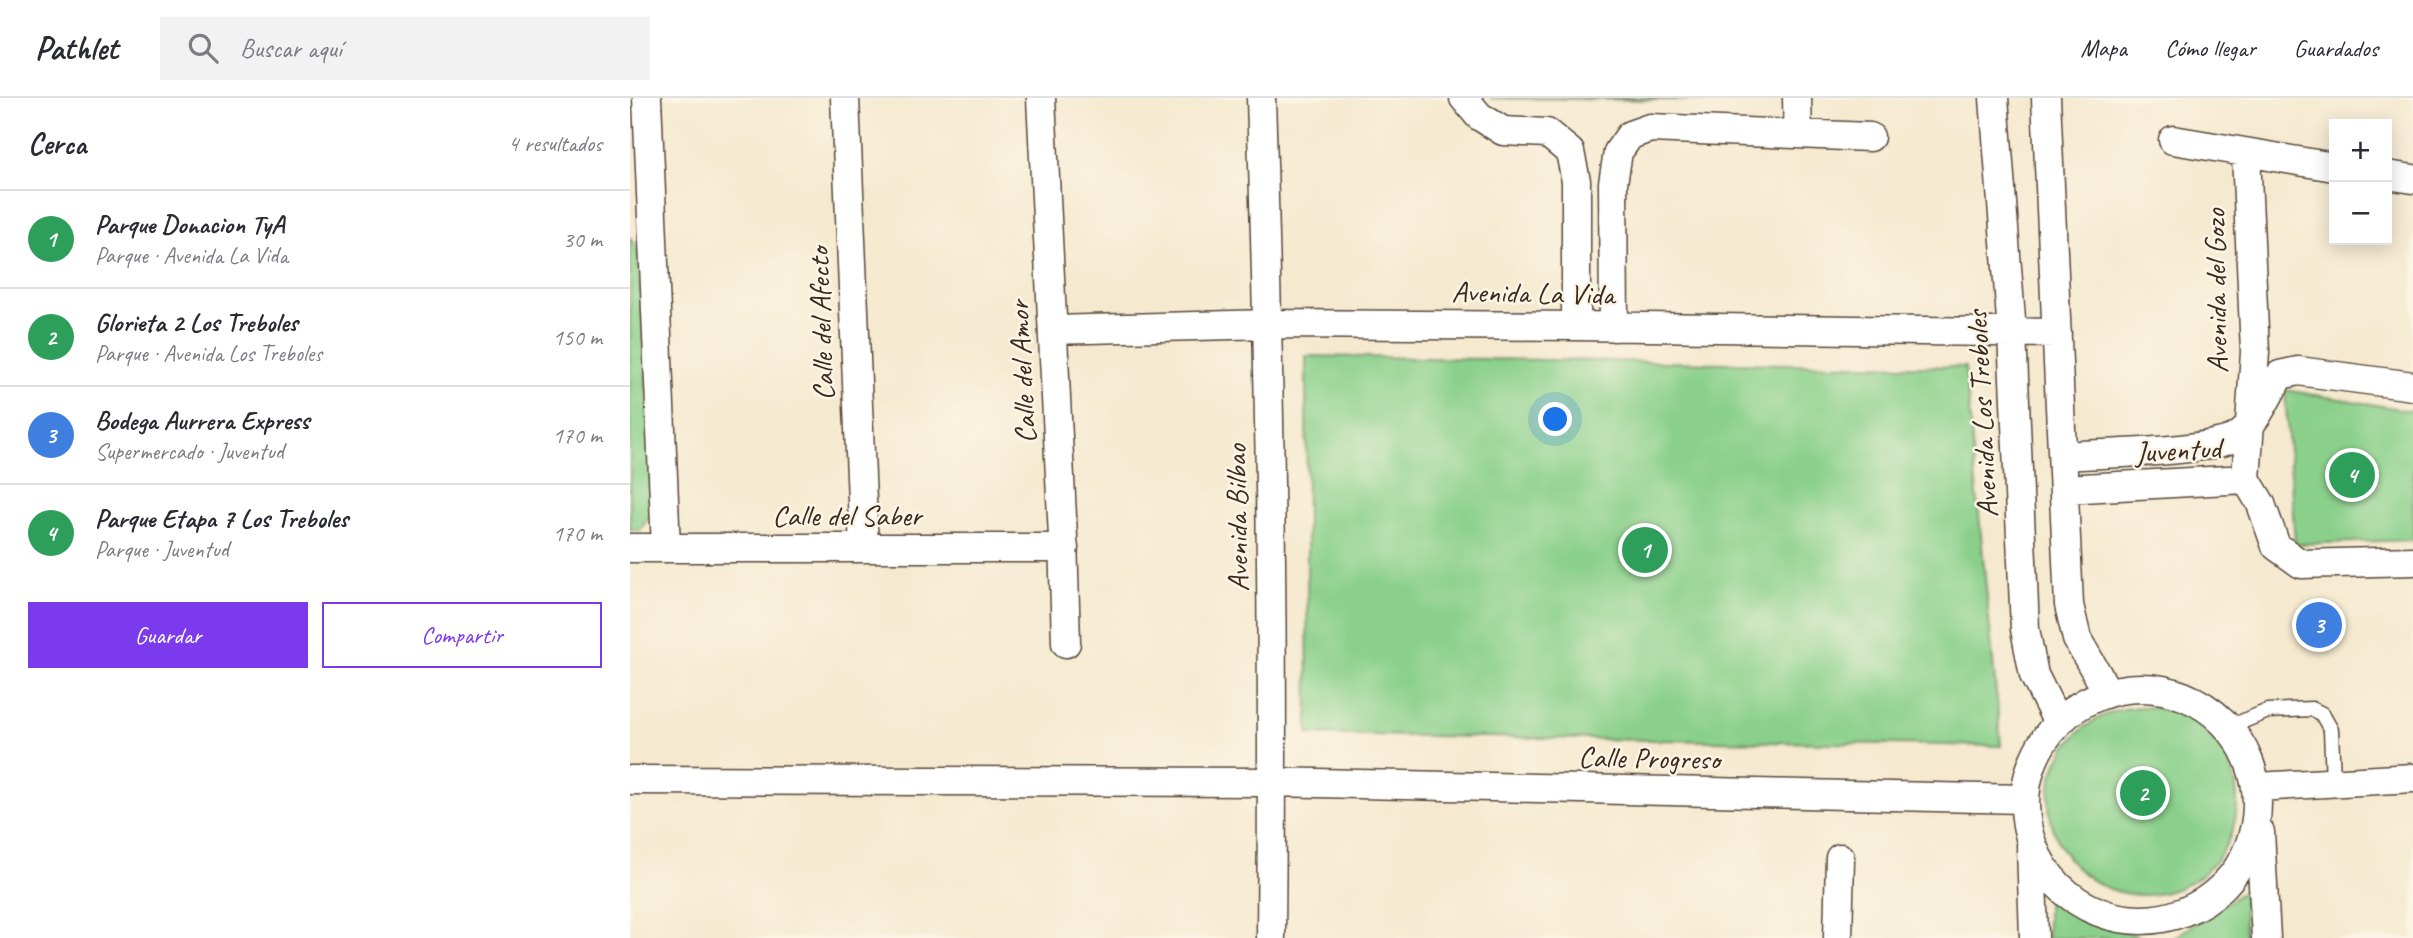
<!DOCTYPE html>
<html lang="es">
<meta charset="utf-8">
<style>
:root{--surface:#fff;--page:#f2f2f3;--text:#2b2b33;--muted:#7c7c81;--line:#e1e1e2;--accent:#7c3aed}
body{margin:0;font-family:Caveat,sans-serif;background:var(--page);color:var(--text)}
.controls{position:absolute;right:21px;top:21px;display:grid;overflow:hidden;border-radius:0px;box-shadow:0 4px 18px #0003}
.controls button{width:63px;height:63px;display:grid;place-items:center;padding:0;border:0;border-bottom:2px solid var(--line);background:var(--surface);color:var(--text);font:35px sans-serif}
.you{position:absolute;left:926px;top:322px;width:24px;height:24px;margin:-18px;border:5px solid #fff;border-radius:50%;background:#1a73e8;box-shadow:0 0 0 10px #1a73e833}
.badge{display:grid;place-items:center;width:46px;height:46px;border-radius:50%;background:var(--accent);color:#fff;font-size:23px;font-weight:700}
.pin{position:absolute;translate:-50% -50%;border:4px solid #fff;box-shadow:0 2px 7px #0006}
.list{margin:0;padding:0;list-style:none}
h2{display:flex;justify-content:space-between;align-items:center;height:91px;margin:0;padding:0 28px;font-size:30px}
h2 small{font-size:23px;font-weight:400;color:var(--muted)}
.list li{display:grid;grid-template-columns:46px 1fr auto;gap:21px;align-items:center;box-sizing:border-box;height:98px;padding:0 28px;border-top:2px solid var(--line)}
.list b{display:block;font-size:26px;white-space:nowrap}
.list p{margin:0;font-size:23px;white-space:nowrap;color:var(--muted)}
.list em{font-size:23px;font-style:normal;color:var(--muted)}
.actions{display:flex;gap:14px;padding:21px 28px}
.actions a{flex:1;padding:16px 0;border:2px solid var(--accent);border-radius:0px;text-align:center;font-size:24px;color:var(--accent)}
.actions .main{background:var(--accent);color:#fff}
.icon{flex:none;width:38px;height:38px;fill:none;stroke:currentColor;stroke-width:2;stroke-linecap:round;stroke-linejoin:round}
.map{position:relative;flex:none;width:1783px;height:840px;overflow:hidden}
header{display:flex;align-items:center;gap:42px;box-sizing:border-box;height:98px;padding:0 35px;background:var(--surface);border-bottom:2px solid var(--line)}
header strong{font-size:33px}
nav{display:flex;gap:38px;margin-inline-start:auto;font-size:24px}
.search{width:490px;height:63px;background:var(--page);display:flex;align-items:center;gap:18px;box-sizing:border-box;padding:0 24px;border-radius:0px;color:var(--muted);font-size:26px}
main{display:flex}
aside{flex:1;background:var(--surface)}
.map>svg:first-child{display:block}
.green{fill:#8ad08b;stroke:#627d54;stroke-width:2}
.lines{fill:none;stroke-linecap:round;stroke-linejoin:round}
.service-casing{stroke:#574739;stroke-width:17}
.minor-casing{stroke:#574739;stroke-width:31}
.service{stroke:#fff;stroke-width:14}
.minor{stroke:#fff;stroke-width:28}
.labels{text-anchor:middle;stroke-width:5;stroke-linejoin:round;paint-order:stroke}
.street-label{font-size:30px;fill:#3b2a1e;stroke:#fcf5e5}
</style>
<header>
<strong>Pathlet</strong>
<div class="search"><svg class="icon" aria-label="search" viewBox="0 0 24 24"><circle cx="10" cy="10" r="6"/><path d="M15 15l6 6"/></svg>Buscar aquí</div>
<nav><a>Mapa</a><a>Cómo llegar</a><a>Guardados</a></nav>
</header>
<main>
<aside>
<h2>Cerca<small>4 resultados</small></h2>
<ul class="list">
<li><span class="badge" style="background:#2e9e5b">1</span><div><b>Parque Donacion TyA</b><p>Parque · Avenida La Vida</p></div><em>30 m</em></li>
<li><span class="badge" style="background:#2e9e5b">2</span><div><b>Glorieta 2 Los Treboles</b><p>Parque · Avenida Los Treboles</p></div><em>150 m</em></li>
<li><span class="badge" style="background:#3f7fe0">3</span><div><b>Bodega Aurrera Express</b><p>Supermercado · Juventud</p></div><em>170 m</em></li>
<li><span class="badge" style="background:#2e9e5b">4</span><div><b>Parque Etapa 7 Los Treboles</b><p>Parque · Juventud</p></div><em>170 m</em></li>
</ul>
<div class="actions"><a class="main">Guardar</a><a>Compartir</a></div>
</aside>
<div class="map">
<svg width="1783" height="840" viewBox="0 0 1783 840">
<rect width="100%" height="100%" fill="#fcf5e5"/>
<filter id="ink" filterUnits="userSpaceOnUse"><feTurbulence type="fractalNoise" baseFrequency=".0143" numOctaves="2"/><feDisplacementMap in="SourceGraphic" scale="14" xChannelSelector="R" yChannelSelector="G"/><feConvolveMatrix kernelMatrix="1 2 1 2 8 2 1 2 1" color-interpolation-filters="sRGB"/></filter>
<filter id="wash" filterUnits="userSpaceOnUse"><feTurbulence type="fractalNoise" baseFrequency=".00686" numOctaves="4" result="noise"/><feDisplacementMap in="SourceGraphic" scale="28" xChannelSelector="R" yChannelSelector="G"/><feGaussianBlur stdDeviation="1.57" result="paint"/><feColorMatrix in="noise" values="0 0 0 0 0 0 0 0 0 0 0 0 0 0 0 0 0 1.4 0 .05"/><feComposite in="paint" operator="in"/></filter>
<g filter="url(#wash)">
<rect width="100%" height="100%" fill="#f5e9cf"/>
<!-- green -->
<path class="green" d="M860 0H1118V3Z
M0 139 8 154 24 412 10 432 0 431Z
M676 258 1335 269 1371 648 678 636Z
M1655 292 1783 313V442L1665 446Z
M1419 703a94 94 0 1 1 188 0a94 94 0 1 1-188 0Z
M1613 794 1615 840H1543Z
M1417 802 1512 840H1417Z"/>
</g>
<g filter="url(#ink)">
<g class="lines">
<defs>
<path id="service" d="M1599 629 1638 613 1682 611 1692 616 1701 632 1703 684"/>
<path id="minor" d="M17 0 36 450
M215 0 234 450
M411 0 433 439 436 545
M631 0C640 280 644 560 641 840
M834 0 849 18 873 33 917 35 940 54 946 83V228
M1167 0 1168 36
M1364 0 1382 235 1395 531 1404 577 1427 623
M1416 0 1439 507 1447 541 1477 593
M1543 42 1704 69
M1616 56 1625 254 1616 381
M1757 77 1783 81
M984 229 983 85 988 54 1000 37 1020 30 1240 39
M423 232 638 226 946 228 1427 235
M1433 358C1469 355 1587 355 1611 336 1628 322 1639 295 1650 277L1668 273 1783 288
M1434 391 1616 381 1631 406 1646 448 1671 466 1783 463
M0 450H434
M1395 706a116 116 0 1 1 232 0a116 116 0 1 1-232 0Z
M0 682 643 684 1394 701
M1627 689 1783 680
M1630 734 1636 840
M1401 748 1404 840
M1208 840 1210 760"/>
</defs>
<!-- service casing -->
<use href="#service" class="service-casing"/>
<!-- minor casing -->
<use href="#minor" class="minor-casing"/>
<!-- service -->
<use href="#service" class="service"/>
<!-- minor -->
<use href="#minor" class="minor"/>
</g>
</g>
<g class="labels">
<!-- street labels -->
<g class="street-label">
<text transform="translate(1586 193) rotate(-91)" y="10">Avenida del Gozo</text>
<text transform="translate(903 195) rotate(1)" y="10">Avenida La Vida</text>
<text transform="translate(191 226) rotate(-92)" y="10">Calle del Afecto</text>
<text transform="translate(392 274) rotate(-93)" y="10">Calle del Amor</text>
<text transform="translate(1352 316) rotate(-93)" y="10">Avenida Los Treboles</text>
<text transform="translate(1548 352) rotate(-3)" y="10">Juventud</text>
<text x="217" y="427">Calle del Saber</text>
<text transform="translate(607 420) rotate(-91)" y="10">Avenida Bilbao</text>
<text transform="translate(1019 660) rotate(1)" y="10">Calle Progreso</text>
</g>
</g>
</svg>
<div class="controls">
<button>+</button>
<button>−</button>
</div>
<div class="you"></div>
<div class="pin badge" style="left:1015px;top:452px;background:#2e9e5b">1</div>
<div class="pin badge" style="left:1513px;top:695px;background:#2e9e5b">2</div>
<div class="pin badge" style="left:1689px;top:527px;background:#3f7fe0">3</div>
<div class="pin badge" style="left:1722px;top:377px;background:#2e9e5b">4</div>
</div>
</main>
